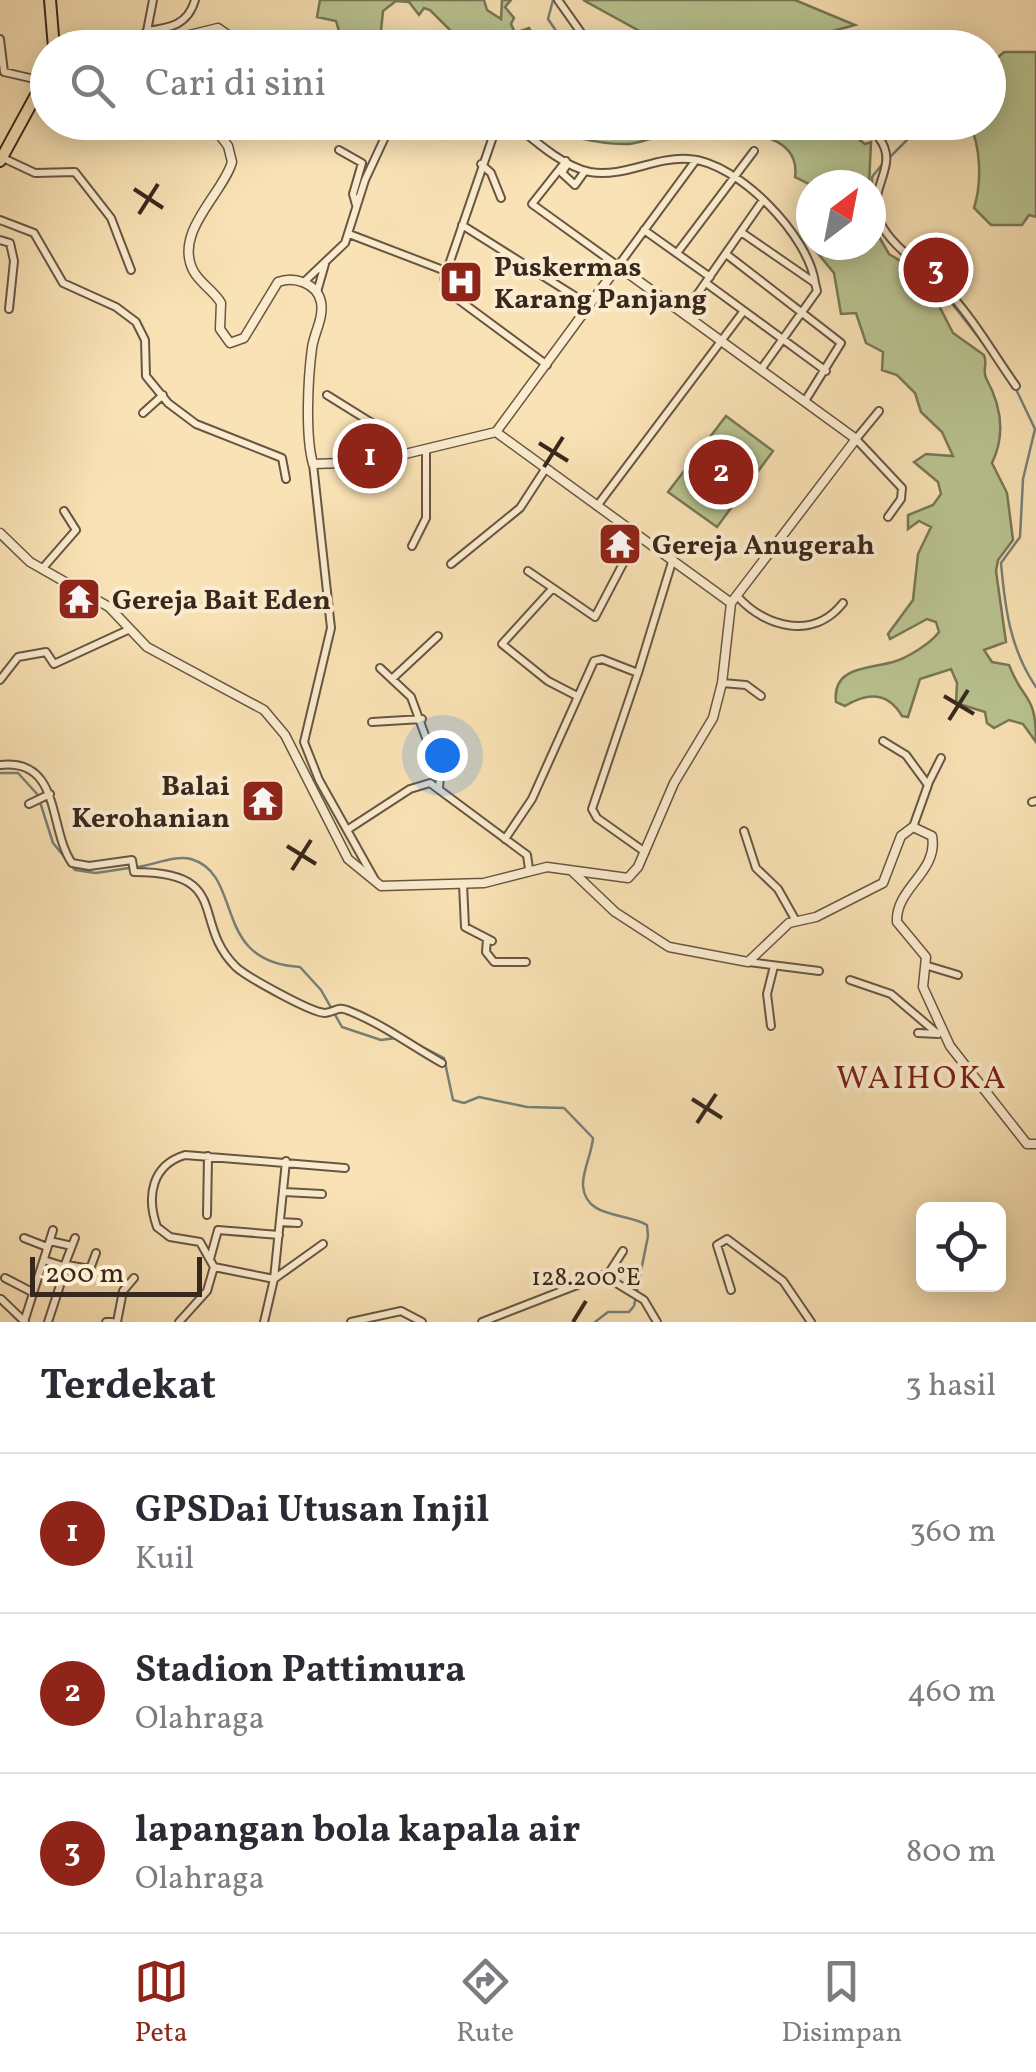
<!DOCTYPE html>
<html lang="id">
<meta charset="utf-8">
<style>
:root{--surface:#fff;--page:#f7f7f7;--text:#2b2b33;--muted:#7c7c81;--line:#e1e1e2;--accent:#8f2418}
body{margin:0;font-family:Vollkorn,serif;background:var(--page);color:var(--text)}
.controls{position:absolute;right:30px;bottom:30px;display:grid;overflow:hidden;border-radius:15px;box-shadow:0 5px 25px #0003}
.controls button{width:90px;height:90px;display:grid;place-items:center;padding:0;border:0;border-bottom:2px solid var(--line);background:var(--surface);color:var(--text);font:50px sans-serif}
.compass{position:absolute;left:796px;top:170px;width:90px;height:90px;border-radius:50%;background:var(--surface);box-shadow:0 5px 25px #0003;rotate:32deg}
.scale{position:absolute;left:30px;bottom:25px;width:172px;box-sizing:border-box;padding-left:10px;border:5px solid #37271c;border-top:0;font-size:28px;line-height:35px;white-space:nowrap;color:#37271c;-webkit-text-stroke:8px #fbeccf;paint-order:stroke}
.you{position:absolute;left:442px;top:755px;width:35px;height:35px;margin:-25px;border:8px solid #fff;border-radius:50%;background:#1a73e8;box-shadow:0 0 0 15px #1a73e833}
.badge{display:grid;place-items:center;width:65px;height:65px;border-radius:50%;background:var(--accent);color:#fff;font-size:32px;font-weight:700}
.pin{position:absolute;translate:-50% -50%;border:5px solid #fff;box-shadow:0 2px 10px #0006}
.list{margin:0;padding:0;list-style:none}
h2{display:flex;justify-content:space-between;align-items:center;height:130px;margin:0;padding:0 40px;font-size:42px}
h2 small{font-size:32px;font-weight:400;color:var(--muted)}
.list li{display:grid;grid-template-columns:65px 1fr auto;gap:30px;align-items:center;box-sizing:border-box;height:160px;padding:0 40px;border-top:2px solid var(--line)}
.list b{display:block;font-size:38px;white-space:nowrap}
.list p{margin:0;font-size:32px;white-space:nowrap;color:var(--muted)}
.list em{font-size:32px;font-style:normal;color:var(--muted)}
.icon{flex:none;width:55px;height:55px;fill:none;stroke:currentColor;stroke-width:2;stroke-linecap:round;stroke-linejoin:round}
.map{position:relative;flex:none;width:1036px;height:1322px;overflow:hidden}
.search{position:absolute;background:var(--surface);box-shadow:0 5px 25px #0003;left:30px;right:30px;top:30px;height:110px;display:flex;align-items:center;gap:25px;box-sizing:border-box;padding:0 35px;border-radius:55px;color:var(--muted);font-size:38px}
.sheet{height:610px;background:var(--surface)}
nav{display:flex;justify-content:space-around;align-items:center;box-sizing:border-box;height:140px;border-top:2px solid var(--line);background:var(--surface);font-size:28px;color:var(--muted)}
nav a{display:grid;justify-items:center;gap:5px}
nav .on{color:var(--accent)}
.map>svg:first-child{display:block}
.green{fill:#b9c491;stroke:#787656;stroke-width:2.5}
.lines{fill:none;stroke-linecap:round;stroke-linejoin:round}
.stream{stroke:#768078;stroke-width:2.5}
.minor-casing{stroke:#685642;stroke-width:10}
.tertiary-casing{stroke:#685642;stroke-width:11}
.trunk-casing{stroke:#37271c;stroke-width:14}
.minor{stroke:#fbeccf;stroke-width:6}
.tertiary{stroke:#fbeccf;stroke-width:8}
.trunk{stroke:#f9e2b5;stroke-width:10}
.ticks{fill:none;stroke:#37271c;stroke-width:4}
.labels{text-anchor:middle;stroke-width:8;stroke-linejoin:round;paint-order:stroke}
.poi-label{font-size:28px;font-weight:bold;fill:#37271c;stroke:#fbeccf;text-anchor:start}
.quarter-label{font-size:32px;letter-spacing:2.5px;fill:#7a1f14;stroke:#fbeccf}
.ticks-label{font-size:25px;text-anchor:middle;fill:#37271c;stroke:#fbeccf;stroke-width:8;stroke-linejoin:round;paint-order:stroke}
</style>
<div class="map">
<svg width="1036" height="1322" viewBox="0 0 1036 1322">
<rect width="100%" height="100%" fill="#f9e2b5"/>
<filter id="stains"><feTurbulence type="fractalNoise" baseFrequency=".002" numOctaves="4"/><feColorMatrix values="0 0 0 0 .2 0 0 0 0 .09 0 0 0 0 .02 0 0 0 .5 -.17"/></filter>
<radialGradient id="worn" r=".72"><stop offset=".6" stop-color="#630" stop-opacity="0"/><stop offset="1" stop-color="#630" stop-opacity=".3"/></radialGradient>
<!-- green -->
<path class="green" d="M320 0H484L487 10 501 19 502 0H511L505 7 514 18 511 24 515 33 529 28 538 42 550 41 549 45 467 47 430 10 424 8 419 15 409 2 396 1 383 11 380 40H359L339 31 336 21 317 17Z
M583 0H795L855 25 807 38 645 34Z
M1004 52H1036V217L1029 215 1022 225H991L974 208C982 183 981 146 969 123L988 122 989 65Z
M533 123H837L865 144 871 142 869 185H811L795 177C803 120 703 132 667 135 652 136 639 145 623 144 599 144 553 134 533 123Z
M871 223 889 254 902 262 907 280 934 296 953 333 984 355C988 365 982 369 986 378 1001 405 1006 434 992 463L1007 493 1013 540 998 560 996 571 1006 642 984 650 992 662 1009 665C1024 704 1036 692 1036 742L1023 724 1009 720 994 728 987 723 985 712 956 703 957 683 951 669 920 679 908 717 902 716C888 692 868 692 845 706L836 702C832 666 869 669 893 662 907 658 930 644 939 632L936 622 927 619 890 639 888 634 913 600 918 554 931 527 919 521 908 529V515L933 505 941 494 938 482 914 462 926 454 953 456 942 432 921 412 915 393 897 375 882 370 883 352 866 343 856 313 841 314 834 273 815 250 818 245H871Z
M726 416 773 451 717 527 668 492Z"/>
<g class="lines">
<!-- stream -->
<path class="stream" d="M553 0 548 19 561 38 575 48
M835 48H844
M890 157 909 138 906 122
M873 205 872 177 884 162
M902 254 950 301 990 352
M1015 387 1035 429 1023 479 1020 537 1001 563C1005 608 1010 649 1036 687
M0 773H18L38 795
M40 802 53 843 75 870 96 873 129 868
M137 867C154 865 174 855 191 859 245 875 210 962 300 967L321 990 342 1027 381 1040 396 1038
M413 1042 444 1058 453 1100 464 1103 479 1097 527 1107 564 1108 593 1138C592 1153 582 1172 583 1186 586 1219 625 1212 647 1225L648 1236 634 1306 629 1312H608L595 1322"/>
<defs>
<path id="minor" d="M558 0 582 34 630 48
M147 31C170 28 188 25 195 0
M0 39 4 72 43 81
M131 48 147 31 153 0
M422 48 431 41 441 48
M498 122 444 279 459 300 547 365
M512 122C534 140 562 166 590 172 624 178 656 156 689 159 738 162 809 236 815 283L741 232
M881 122 879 138C901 167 865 188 880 222 892 248 924 266 944 287 973 318 992 352 1016 386
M339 150 362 163 353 194 356 205
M3 158 35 173 75 172 111 218 131 270
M566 161 532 204 618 266 696 160
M481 164 491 173 501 198
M566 166 562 173 575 185 585 171
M0 220 34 233 63 283 116 307 136 322 145 340 146 376 168 403 196 424 282 458 286 479
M462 225 589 305
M644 230 710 277
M349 234 443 270
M0 240 10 243 14 261 9 309
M677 253 754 151
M726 254 841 343 805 401
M304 282 345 243 365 180 392 122
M706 283 826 371
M317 292 325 264
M685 312 763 200
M762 368 817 291 815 283
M327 395 372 423 355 465
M879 411 856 439 902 488 901 499 888 517
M143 413 163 395
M313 464 331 628 304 742 319 780 375 880
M597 506 743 312
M412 546 426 518V451
M451 564 520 508 546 468
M42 569 76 530 64 511
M528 571 595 617 637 537
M552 589 502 644 548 681 577 696
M738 597C766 628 814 640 843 603
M380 668 411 697 440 776 439 788
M638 673 592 809 597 818 645 852
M393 678 438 636
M0 680 18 657 46 652 54 664 130 629
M722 683 746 685 761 696
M372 722 422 719
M883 741 906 755 928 785 913 827
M0 765C62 758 48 829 72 863L89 866 132 860 134 872C233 872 190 922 236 967 247 977 312 1013 325 1013 335 1012 338 1006 347 1010 381 1023 410 1045 442 1063
M928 784 941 758
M1032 802 1036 801
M29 804 50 794
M347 830 410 789 430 783 527 855 529 869
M744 831 756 868 778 889 796 921
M505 839 532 799 594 661 602 659 638 673 672 562
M463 884 465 927 492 941
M487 939 486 952 494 962H526
M749 962 819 971
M928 966 958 975
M850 980 891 994 938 1034
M771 1026 767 994 774 966
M918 1033 938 1034
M284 1192 322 1194
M207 1215 208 1156
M280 1222 298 1223
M24 1238 47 1247
M50 1241 72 1246
M210 1259 218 1230 279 1235
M44 1260 66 1267 48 1322
M65 1264 75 1238
M67 1265 90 1269 96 1253
M214 1267 274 1279 323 1244
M607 1276 623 1251
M5 1278 32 1292
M731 1290 717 1245 727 1239 783 1281 811 1322
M1 1299 25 1322
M24 1322 53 1230
M106 1322H112
M117 1322 123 1291 134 1278
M179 1322 207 1291 214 1267 200 1242 170 1237 157 1227C146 1196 152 1165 185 1155L345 1168
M264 1322 274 1279 286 1161
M351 1322 401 1311 422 1322
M482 1322 603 1275 644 1300 657 1322"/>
<path id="tertiary" d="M136 48 218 28 246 48
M496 432 731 603
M0 533 30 562 109 607 147 647 264 710 285 735 348 859 381 886 484 883 547 867 628 878 638 867 674 783 713 718 722 683 731 603 856 439 618 266 496 432 372 462 313 464C305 435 308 378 312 348 314 333 324 318 321 302 317 283 294 276 278 282L244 338 230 343 220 329 221 303C214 291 201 284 194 272 172 233 223 194 232 162L228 146 210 122
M573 872 615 912 669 947 748 962 789 923 816 917 883 883 901 836 913 827 932 836C939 872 895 888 897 922L926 957 923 987 950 1046 1027 1144H1036"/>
<path id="trunk" d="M50 0 54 48
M0 161 48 73"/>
</defs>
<!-- minor casing -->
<use href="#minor" class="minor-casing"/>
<!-- tertiary casing -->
<use href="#tertiary" class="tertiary-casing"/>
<!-- trunk casing -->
<use href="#trunk" class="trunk-casing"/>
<!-- minor -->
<use href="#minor" class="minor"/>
<!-- tertiary -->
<use href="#tertiary" class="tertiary"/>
<!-- trunk -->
<use href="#trunk" class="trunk"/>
</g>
<!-- ticks -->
<path class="ticks" d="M134 189 163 208M139 214 158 184M539 443 568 461M544 467 563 437M944 696 974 714M949 720 968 690M287 846 316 864M292 870 311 840M692 1099 722 1118M697 1123 716 1094M573 1322 586 1301"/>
<!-- icons -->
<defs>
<symbol id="hospital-square" viewBox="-11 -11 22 22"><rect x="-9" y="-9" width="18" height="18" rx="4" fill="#8f2418" stroke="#fbeccf"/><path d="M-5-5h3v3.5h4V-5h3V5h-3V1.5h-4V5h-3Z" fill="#fff"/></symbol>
<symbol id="temple-square" viewBox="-11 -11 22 22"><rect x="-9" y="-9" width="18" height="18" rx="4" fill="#8f2418" stroke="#fbeccf"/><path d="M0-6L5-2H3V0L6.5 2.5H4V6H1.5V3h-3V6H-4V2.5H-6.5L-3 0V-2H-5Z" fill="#fff"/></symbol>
</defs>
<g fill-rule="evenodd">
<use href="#hospital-square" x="436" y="257" width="50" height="50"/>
<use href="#temple-square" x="595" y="519" width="50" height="50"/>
<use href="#temple-square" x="54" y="574" width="50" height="50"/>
<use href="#temple-square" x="238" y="776" width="50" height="50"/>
</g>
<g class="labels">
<!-- poi labels -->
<g class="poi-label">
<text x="494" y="276">Puskermas<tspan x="494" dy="32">Karang Panjang</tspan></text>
<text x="652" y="554">Gereja Anugerah</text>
<text x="112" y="609">Gereja Bait Eden</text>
<text x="230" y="795" text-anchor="end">Balai<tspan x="230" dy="32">Kerohanian</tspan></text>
</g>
<!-- quarter labels -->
<g class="quarter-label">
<text x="922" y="1088">WAIHOKA</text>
</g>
</g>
<g class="ticks-label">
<text x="586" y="1285">128.200°E</text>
</g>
<rect width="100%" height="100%" filter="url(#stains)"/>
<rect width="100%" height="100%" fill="url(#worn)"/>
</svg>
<div class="controls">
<button><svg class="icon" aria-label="locate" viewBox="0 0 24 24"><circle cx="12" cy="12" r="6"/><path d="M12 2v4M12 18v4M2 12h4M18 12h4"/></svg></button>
</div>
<svg class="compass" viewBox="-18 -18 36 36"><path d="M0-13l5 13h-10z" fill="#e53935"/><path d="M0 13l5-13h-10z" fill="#7c7c81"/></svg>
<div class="scale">200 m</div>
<div class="you"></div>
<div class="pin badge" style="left:370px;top:456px">1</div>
<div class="pin badge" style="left:721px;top:472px">2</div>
<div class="pin badge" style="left:936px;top:270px">3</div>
<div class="search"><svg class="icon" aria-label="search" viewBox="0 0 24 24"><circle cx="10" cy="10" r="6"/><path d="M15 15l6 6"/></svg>Cari di sini</div>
</div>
<section class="sheet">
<h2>Terdekat<small>3 hasil</small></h2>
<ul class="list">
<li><span class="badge">1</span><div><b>GPSDai Utusan Injil</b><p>Kuil</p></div><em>360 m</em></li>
<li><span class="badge">2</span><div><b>Stadion Pattimura</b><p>Olahraga</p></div><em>460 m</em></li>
<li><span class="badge">3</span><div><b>lapangan bola kapala air</b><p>Olahraga</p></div><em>800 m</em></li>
</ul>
</section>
<nav>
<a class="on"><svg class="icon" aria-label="map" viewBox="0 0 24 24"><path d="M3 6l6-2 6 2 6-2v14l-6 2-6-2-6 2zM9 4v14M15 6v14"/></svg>Peta</a>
<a><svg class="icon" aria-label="directions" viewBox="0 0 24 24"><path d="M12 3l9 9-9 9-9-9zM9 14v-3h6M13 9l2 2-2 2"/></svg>Rute</a>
<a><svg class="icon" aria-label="saved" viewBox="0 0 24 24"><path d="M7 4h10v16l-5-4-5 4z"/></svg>Disimpan</a>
</nav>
